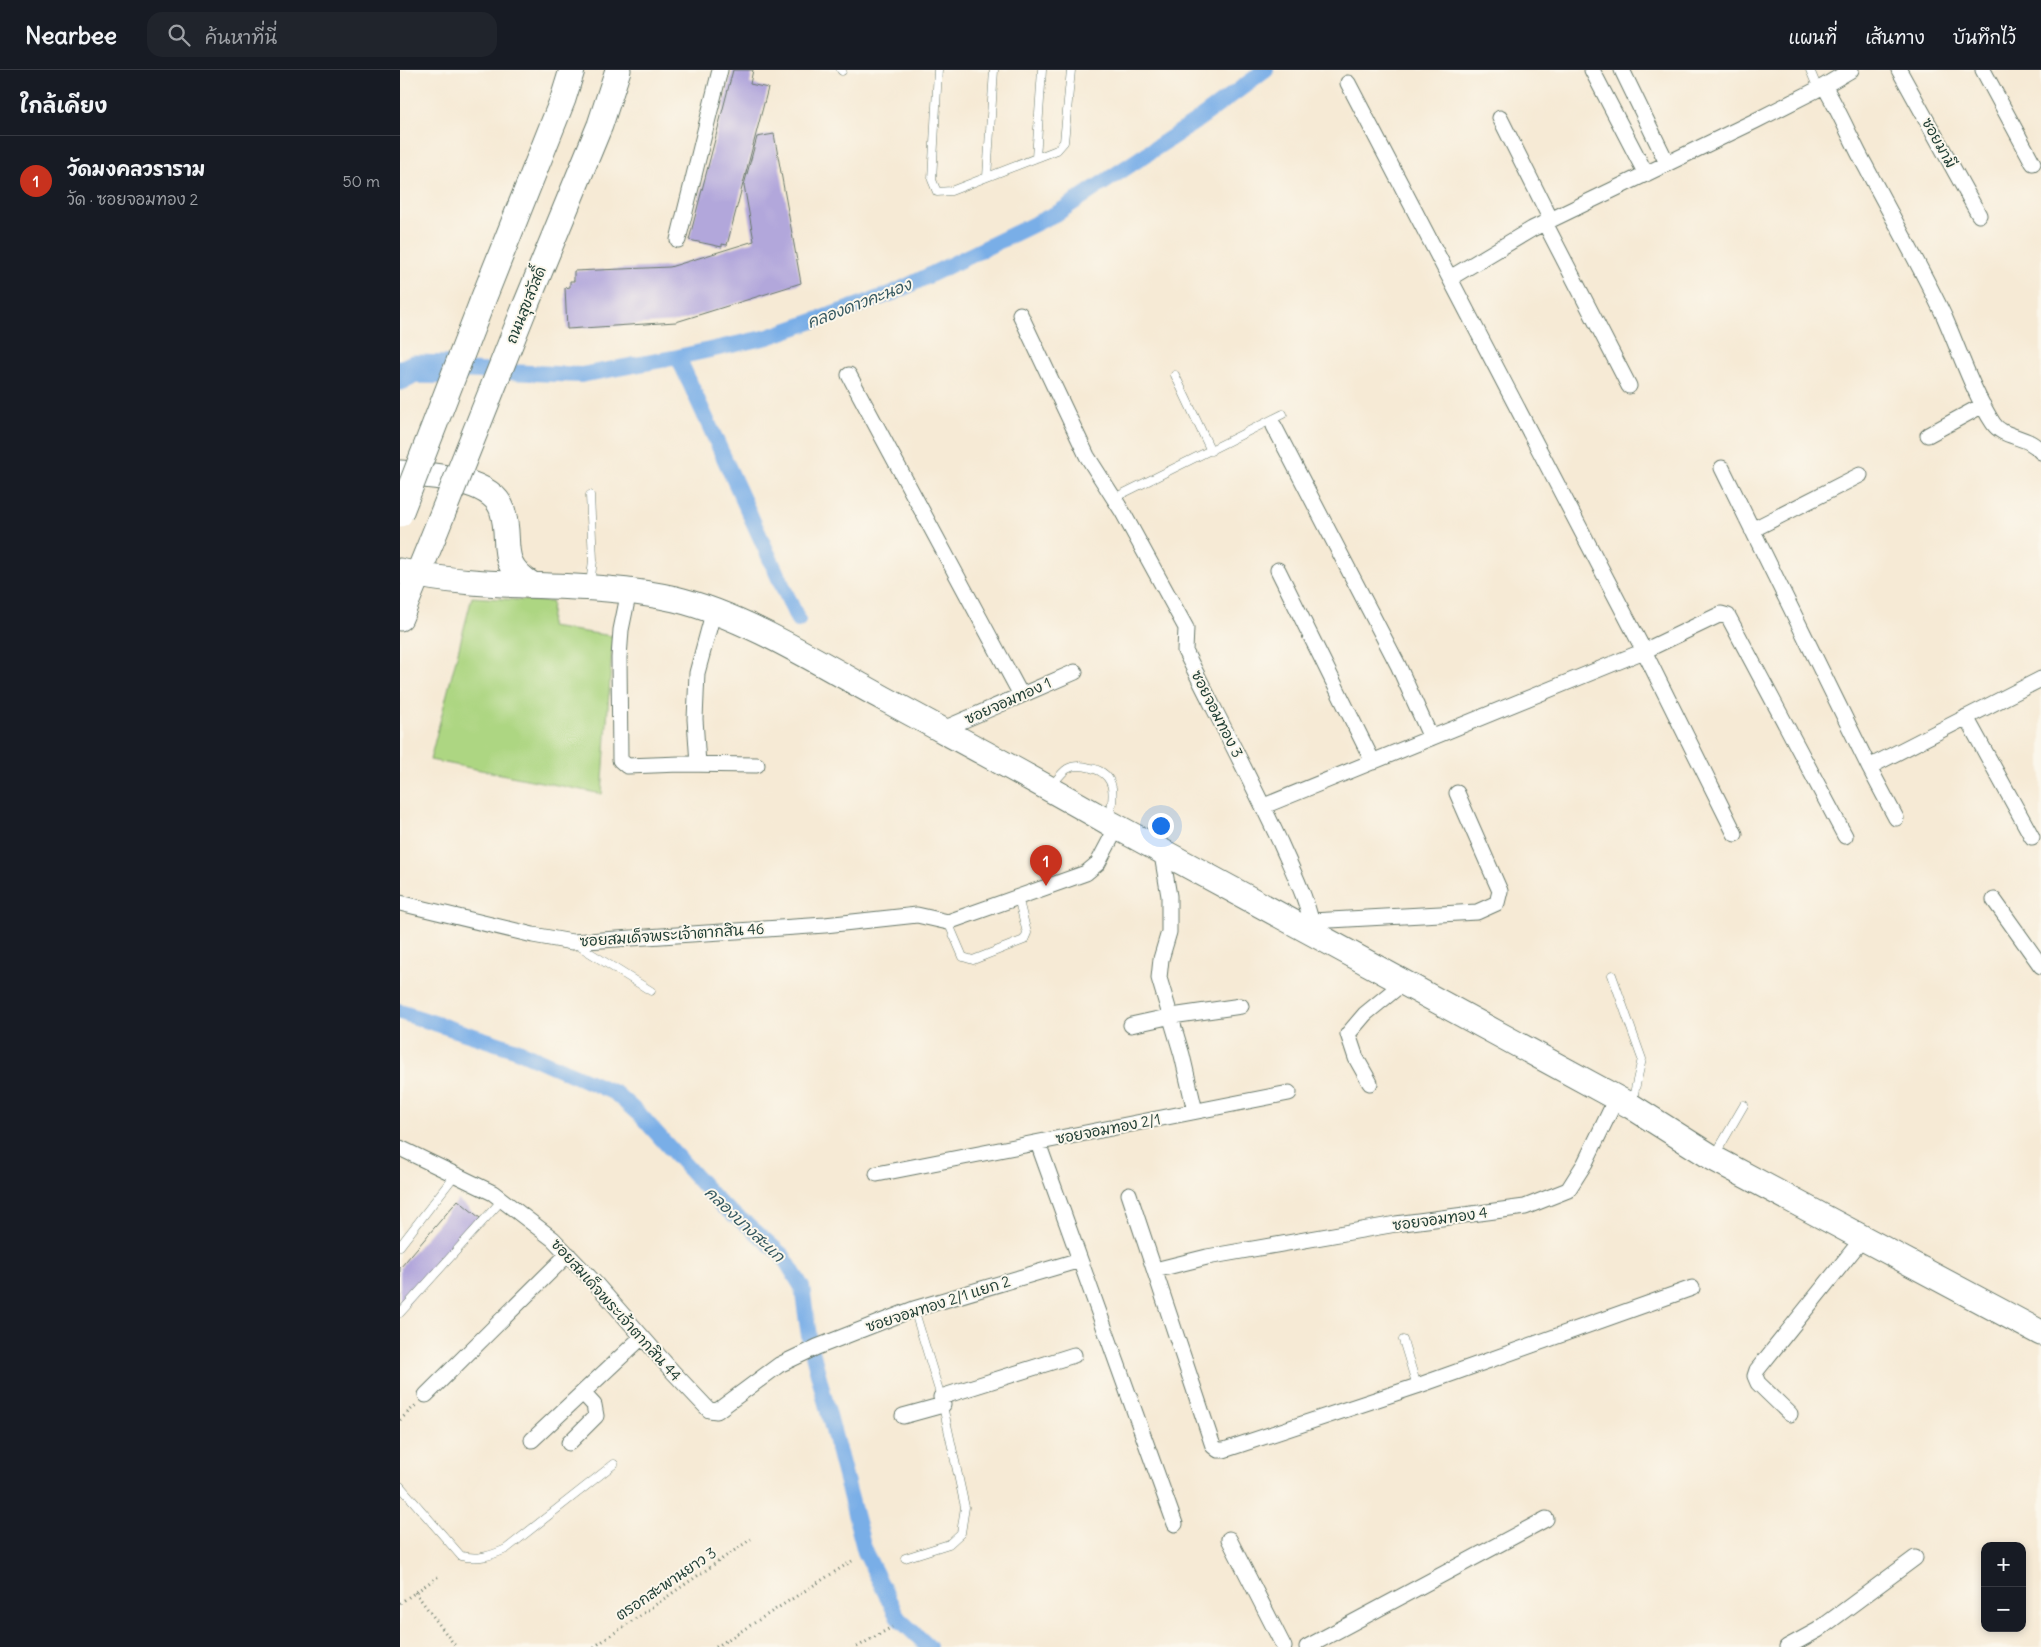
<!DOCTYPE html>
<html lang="th">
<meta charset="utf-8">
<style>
:root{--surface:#171b24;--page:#20242c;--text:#f1f3f6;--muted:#9ea1a6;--line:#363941;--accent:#c8321e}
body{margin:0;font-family:Delius,"Playpen Sans Thai",sans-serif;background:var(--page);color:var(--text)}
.controls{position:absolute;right:15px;bottom:15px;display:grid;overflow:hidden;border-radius:10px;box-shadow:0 2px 8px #0003}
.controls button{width:45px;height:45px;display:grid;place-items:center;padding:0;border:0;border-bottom:1px solid var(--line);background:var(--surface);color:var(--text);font:25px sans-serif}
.you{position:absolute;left:760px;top:755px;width:18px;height:18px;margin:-12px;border:4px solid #fff;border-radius:50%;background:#1a73e8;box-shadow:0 0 0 8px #1a73e833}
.badge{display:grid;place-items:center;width:32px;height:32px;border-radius:50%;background:var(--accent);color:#fff;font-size:16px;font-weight:700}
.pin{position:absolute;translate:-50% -41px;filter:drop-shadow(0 1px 2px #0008)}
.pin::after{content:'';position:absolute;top:26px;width:18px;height:15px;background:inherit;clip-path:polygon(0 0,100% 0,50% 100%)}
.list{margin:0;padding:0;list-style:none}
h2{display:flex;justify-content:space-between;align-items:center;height:65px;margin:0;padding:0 20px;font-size:21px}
h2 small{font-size:16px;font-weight:400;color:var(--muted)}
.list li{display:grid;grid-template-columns:32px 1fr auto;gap:15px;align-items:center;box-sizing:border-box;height:90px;padding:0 20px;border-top:1px solid var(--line)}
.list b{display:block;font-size:19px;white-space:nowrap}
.list p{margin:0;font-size:16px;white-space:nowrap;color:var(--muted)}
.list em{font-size:16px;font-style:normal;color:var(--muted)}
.icon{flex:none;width:28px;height:28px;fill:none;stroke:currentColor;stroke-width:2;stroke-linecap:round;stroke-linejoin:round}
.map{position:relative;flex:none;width:1641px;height:1577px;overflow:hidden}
header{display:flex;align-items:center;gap:30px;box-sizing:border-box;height:70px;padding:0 25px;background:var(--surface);border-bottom:1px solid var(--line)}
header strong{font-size:24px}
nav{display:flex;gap:28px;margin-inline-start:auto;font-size:18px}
.search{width:350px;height:45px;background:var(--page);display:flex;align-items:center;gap:12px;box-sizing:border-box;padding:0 18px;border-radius:15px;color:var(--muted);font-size:19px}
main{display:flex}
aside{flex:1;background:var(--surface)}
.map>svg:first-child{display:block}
.green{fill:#add682;stroke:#668a5b}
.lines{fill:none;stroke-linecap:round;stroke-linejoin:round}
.canal{stroke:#79aee7;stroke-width:16}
.river{stroke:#79aee7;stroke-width:29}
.building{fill:#b2a7db}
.service-casing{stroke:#6a7a6c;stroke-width:9}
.minor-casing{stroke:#6a7a6c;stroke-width:17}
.primary-casing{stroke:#6a7a6c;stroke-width:27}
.path{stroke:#6a7a6c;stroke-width:3;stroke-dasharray:1 4;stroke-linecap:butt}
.service{stroke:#fff;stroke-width:8}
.minor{stroke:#fff;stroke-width:15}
.primary{stroke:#fff;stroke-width:25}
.primary-bridge-casing{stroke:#6a7a6c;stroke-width:27;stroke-linecap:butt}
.primary-bridge{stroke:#fff;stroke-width:25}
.labels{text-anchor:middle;stroke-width:4;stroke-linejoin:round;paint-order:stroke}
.street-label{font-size:15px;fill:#1f3d34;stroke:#fbf7ec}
.water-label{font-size:16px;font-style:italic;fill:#365961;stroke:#fbf7ec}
</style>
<header>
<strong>Nearbee</strong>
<div class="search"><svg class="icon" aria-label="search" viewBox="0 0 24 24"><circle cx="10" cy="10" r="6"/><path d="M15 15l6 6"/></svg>ค้นหาที่นี่</div>
<nav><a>แผนที่</a><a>เส้นทาง</a><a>บันทึกไว้</a></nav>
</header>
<main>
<aside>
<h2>ใกล้เคียง<small></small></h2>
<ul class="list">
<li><span class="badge">1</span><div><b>วัดมงคลวราราม</b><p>วัด · ซอยจอมทอง 2</p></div><em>50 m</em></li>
</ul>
</aside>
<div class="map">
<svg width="1641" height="1577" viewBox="0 0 1641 1577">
<rect width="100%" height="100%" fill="#fbf7ec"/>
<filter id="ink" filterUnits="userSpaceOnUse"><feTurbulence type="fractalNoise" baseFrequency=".02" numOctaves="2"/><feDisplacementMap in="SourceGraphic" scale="10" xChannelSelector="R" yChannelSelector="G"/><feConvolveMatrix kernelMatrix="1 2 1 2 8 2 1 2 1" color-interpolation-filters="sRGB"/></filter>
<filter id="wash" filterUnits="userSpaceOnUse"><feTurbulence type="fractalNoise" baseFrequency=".0096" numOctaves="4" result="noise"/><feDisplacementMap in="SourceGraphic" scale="20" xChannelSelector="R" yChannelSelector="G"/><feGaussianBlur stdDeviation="1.12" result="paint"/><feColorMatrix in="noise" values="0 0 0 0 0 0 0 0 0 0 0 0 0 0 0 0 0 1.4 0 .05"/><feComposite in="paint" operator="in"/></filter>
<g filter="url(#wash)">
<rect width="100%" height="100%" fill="#f6ead5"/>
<!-- green -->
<path class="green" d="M72 527 152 532 150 557 213 566 202 724 30 690Z"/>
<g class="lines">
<!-- canal -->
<path class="canal" d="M278 287 398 550
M55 300 181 305 278 287 368 267 493 223 659 142 795 52 866 0
M0 942 114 979 215 1023 242 1047 322 1136 349 1156 383 1186 402 1217 410 1273 465 1482 498 1548 529 1577"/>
<!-- river -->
<path class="river" d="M0 306 14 299 55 300"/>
</g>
<g id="blocks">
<!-- building -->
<path class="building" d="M333 0H353L350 14 368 18 327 175 322 174V177L289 170Z
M374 64 401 213 276 252 167 259 165 218 170 217V211H174V201L270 197 354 171 344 115 357 67Z
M58 1130 80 1148 0 1243V1198Z"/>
</g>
</g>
<g filter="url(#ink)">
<use href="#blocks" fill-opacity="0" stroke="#6a7a6c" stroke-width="1"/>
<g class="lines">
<defs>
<path id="service" d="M441 0 442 1
M538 0 532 110 537 122 551 121 657 80 664 72 671 0
M1410 0 1418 19
M636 88 642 0
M587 107 594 0
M775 305 811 381
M190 425 193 490 190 515
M714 428 883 344
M651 716C656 711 661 703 667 699 674 695 684 696 691 698 718 704 714 728 709 749
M548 852 563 887 573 890 624 870 627 863 618 827
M176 874 251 921
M1212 905 1242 989 1232 1032
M1315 1085 1344 1035
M0 1176 55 1105
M0 1243 102 1130
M1003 1270 1017 1316
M0 1416 61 1486C78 1490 90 1486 106 1479L214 1394
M505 1488 549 1474 561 1463 565 1437 541 1327 514 1239"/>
<path id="minor" d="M1192 0 1246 104
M1222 0 1267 93
M1499 0 1579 145
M1583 0 1633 93
M948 13 1244 581 1335 764
M1424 16C1440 42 1451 70 1466 97 1492 147 1520 195 1544 246 1559 280 1573 322 1593 353 1603 369 1629 365 1641 382
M1100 48 1151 150
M1145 153 1229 316
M278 170 320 0
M1050 208 1132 159 1355 51 1424 16 1451 0
M620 244 687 386 722 441 786 558 785 581C817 645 850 708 880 772 893 802 909 832 914 865
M449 305 621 625
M874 356 998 595 1031 668
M1528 365 1583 335
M1322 398 1469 697 1496 748
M1352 460 1460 405
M878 500 973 692
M229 521 221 560 219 588 220 690 227 696 280 694 357 695
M1566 647 1632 767
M541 660 675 602
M298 694 295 649 297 603 314 540
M1469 697 1641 609
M864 736 1244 581 1321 544 1328 546 1445 766
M761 779 769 826V862L761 889 759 908 782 985 795 1041
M1594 830 1641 896
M0 833 133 865 172 872 425 855 517 845 548 852 686 803 698 793 717 757
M912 851 1077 842 1097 833 1100 821 1057 723
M731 955 772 946 841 936
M970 1013 956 988 948 964 965 944 1003 913
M638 1073 775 1454
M0 1078 93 1123 153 1169 196 1214 273 1302 309 1340 317 1341 379 1295 417 1277 514 1239 680 1190
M477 1104 889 1023
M729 1124 813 1376 818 1380H824L1017 1316 1292 1218
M755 1200 807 1187 996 1154 1125 1137 1168 1120 1185 1093 1216 1029
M26 1325 168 1184
M541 1327 674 1285
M1390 1344 1358 1313 1355 1306 1357 1300 1463 1168
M503 1346 543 1335
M132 1370 242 1267
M169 1373 196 1346 194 1335 183 1323
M829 1469 884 1577
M907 1577 1146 1449
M1387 1577 1418 1560 1515 1488"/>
<path id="primary" d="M82 232 163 29 172 0
M125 237 200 55 218 0
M0 403C27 405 91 408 102 439 113 472 95 491 131 514
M0 501C90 523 184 508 275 529 345 546 419 593 483 628 558 669 634 709 708 752L1231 1036 1313 1088 1641 1263
M0 548 32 470"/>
</defs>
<!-- service casing -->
<use href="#service" class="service-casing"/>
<!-- minor casing -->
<use href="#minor" class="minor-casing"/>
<!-- primary casing -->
<use href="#primary" class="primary-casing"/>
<!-- path -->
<path class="path" d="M0 1350 17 1334
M15 1522 56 1577
M0 1533 39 1506
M194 1577 351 1469
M316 1577 452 1491
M457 1577 492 1557"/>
<!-- service -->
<use href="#service" class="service"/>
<!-- minor -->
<use href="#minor" class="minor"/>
<!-- primary -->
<use href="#primary" class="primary"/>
<defs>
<path id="primary-bridge" d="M0 444 82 232
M32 470 125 237"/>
</defs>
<!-- primary-bridge casing -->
<use href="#primary-bridge" class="primary-bridge-casing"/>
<!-- primary-bridge -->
<use href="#primary-bridge" class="primary-bridge"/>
</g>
</g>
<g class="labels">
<!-- street labels -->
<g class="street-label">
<text transform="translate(1539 73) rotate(61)" y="5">ซอยมามี</text>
<text transform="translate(126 235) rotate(-68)" y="5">ถนนสุขสวัสดิ์</text>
<text transform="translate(608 631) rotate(-24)" y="5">ซอยจอมทอง 1</text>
<text transform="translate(817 644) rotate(63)" y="5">ซอยจอมทอง 3</text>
<text transform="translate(272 865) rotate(-4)" y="5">ซอยสมเด็จพระเจ้าตากสิน 46</text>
<text transform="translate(708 1059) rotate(-11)" y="5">ซอยจอมทอง 2/1</text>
<text transform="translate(1040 1149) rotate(-8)" y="5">ซอยจอมทอง 4</text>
<text transform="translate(538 1234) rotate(-18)" y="5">ซอยจอมทอง 2/1 แยก 2</text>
<text transform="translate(216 1240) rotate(48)" y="5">ซอยสมเด็จพระเจ้าตากสิน 44</text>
<text transform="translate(266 1514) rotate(-34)" y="5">ตรอกสะพานยาว 3</text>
</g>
<!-- water labels -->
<g class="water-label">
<text transform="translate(459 233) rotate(-21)" y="6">คลองดาวคะนอง</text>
<text transform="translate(345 1154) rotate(43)" y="6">คลองบางสะแก</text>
</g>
</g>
</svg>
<div class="controls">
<button>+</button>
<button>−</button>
</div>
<div class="you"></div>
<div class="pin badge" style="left:646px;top:816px">1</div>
</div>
</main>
